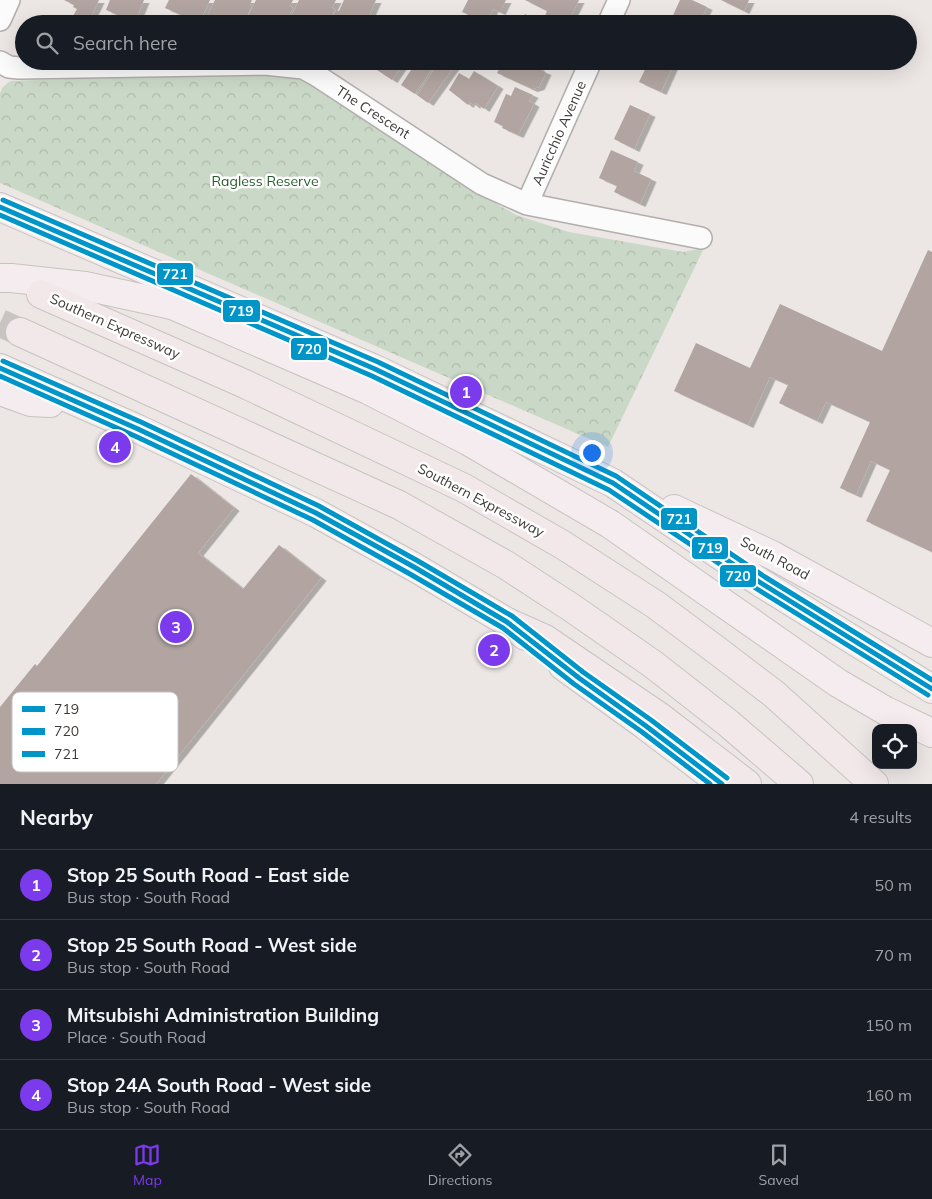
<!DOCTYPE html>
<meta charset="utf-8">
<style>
:root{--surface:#171b24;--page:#242831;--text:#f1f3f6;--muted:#9ea1a6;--line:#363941;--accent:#7c3aed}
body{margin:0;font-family:Mulish,sans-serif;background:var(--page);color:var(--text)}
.controls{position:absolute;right:15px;bottom:15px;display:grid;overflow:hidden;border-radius:10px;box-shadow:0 5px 20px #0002}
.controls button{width:45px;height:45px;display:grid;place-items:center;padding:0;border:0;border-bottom:1px solid var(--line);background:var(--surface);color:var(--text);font:25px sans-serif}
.you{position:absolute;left:591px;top:452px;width:18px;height:18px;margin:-12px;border:4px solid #fff;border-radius:50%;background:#1a73e8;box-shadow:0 0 0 8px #1a73e833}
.badge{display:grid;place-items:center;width:32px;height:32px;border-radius:50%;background:var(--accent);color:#fff;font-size:16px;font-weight:700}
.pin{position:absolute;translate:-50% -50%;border:2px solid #fff;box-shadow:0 1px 5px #0006}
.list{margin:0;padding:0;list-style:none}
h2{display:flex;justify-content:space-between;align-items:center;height:65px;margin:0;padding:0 20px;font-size:21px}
h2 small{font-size:16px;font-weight:400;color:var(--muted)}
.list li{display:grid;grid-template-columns:32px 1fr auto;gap:15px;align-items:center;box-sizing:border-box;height:70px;padding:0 20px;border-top:1px solid var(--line)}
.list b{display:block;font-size:19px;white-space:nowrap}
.list p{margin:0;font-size:16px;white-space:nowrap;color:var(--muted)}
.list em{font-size:16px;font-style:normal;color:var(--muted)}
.icon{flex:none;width:28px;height:28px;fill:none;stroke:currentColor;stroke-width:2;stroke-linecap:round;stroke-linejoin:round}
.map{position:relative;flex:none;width:932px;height:784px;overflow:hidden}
.search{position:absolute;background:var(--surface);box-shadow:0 5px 20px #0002;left:15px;right:15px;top:15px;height:55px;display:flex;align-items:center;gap:12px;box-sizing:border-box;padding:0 18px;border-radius:28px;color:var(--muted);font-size:19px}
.sheet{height:345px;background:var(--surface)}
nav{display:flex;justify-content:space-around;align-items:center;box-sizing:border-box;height:70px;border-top:1px solid var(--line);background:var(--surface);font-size:14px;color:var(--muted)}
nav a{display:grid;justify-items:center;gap:2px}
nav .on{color:var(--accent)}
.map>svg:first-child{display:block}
.park{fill:url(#park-crowns)}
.building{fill:#b1a4a1;filter:url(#shadow)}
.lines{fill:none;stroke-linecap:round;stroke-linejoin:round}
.motorway-tunnel{stroke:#c9c4c1;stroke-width:28;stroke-dasharray:28 14;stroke-linecap:butt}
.minor-casing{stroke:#b2aeac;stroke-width:24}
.trunk-casing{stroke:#c6c4c2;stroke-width:30}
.motorway-casing{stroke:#c6c4c2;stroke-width:30}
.minor{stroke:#fcfbfb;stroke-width:21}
.trunk{stroke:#f4ecee;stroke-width:28}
.motorway{stroke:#f2e8ea;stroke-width:28}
.trunk-bridge-casing{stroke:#c6c4c2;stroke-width:30;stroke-linecap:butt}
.trunk-bridge{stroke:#f4ecee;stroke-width:28}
.bus-1-casing{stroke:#fff;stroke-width:9}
.bus-2-casing{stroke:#fff;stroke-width:9}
.bus-3-casing{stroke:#fff;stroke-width:9}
.bus-1{stroke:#0095c8;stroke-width:5}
.bus-2{stroke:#0095c8;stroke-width:5}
.bus-3{stroke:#0095c8;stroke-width:5}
.labels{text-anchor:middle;stroke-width:5;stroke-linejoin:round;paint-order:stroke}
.street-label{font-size:14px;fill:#3e3a37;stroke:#fff}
.park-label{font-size:14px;fill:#245c2a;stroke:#fff}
.key{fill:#fff;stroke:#c5c4c3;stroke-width:1}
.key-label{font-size:14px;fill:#3e3a37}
.line-badge{stroke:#fff;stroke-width:2}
.badge-label{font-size:14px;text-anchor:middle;font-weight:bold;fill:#fff}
</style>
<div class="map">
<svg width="932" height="784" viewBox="0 0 932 784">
<defs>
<pattern id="park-crowns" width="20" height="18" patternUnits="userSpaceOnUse" patternTransform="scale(1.25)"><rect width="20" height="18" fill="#cad8c7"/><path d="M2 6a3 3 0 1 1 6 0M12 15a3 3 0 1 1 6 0" fill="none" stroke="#afbaac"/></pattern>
<filter id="shadow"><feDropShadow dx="5.5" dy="3" stdDeviation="0" flood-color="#0004"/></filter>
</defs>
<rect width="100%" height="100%" fill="#ece7e4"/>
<!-- park -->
<path class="park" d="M271 72 305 79 475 191 516 215 569 232 683 252 704 248 608 447 0 183V94L2 88 10 81Z"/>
<!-- building -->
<path class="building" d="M64 0H99L88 23 73 16 77 9 73 7 74 5Z
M110 0H144L135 22 106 10Z
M169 0H210L200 21 186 15V17L165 8Z
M215 0H252L250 5 252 6 243 24H237L227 19 226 22 223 20 221 24H215L206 19Z
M256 0H293L290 6 293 8 285 24H275L268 20 267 23 264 21 263 24H254L246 20Z
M299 0H336L332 8 335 9 328 24 288 23Z
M344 0H376L365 24H329L336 10 339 11Z
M468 0H506L500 12 493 9 486 23 462 12Z
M525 0H579L568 22 566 21 565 24H555L544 18 547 11Z
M680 0H692L707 7 699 24H669Z
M721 0H749L744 11Z
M525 14 545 24H514L518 16 523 18Z
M383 61H405L392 80 377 70Z
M417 61H437L415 94 401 85Z
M440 61H458L428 103 417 95Z
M497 61H541L538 69 546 72 539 87 532 89 497 73 499 69 494 67Z
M649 61H675L661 92 639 82Z
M474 71 498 86 484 109 476 103 475 106 470 102 468 105 449 90 459 73 469 79Z
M515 87 533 95 529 101 534 104 518 135 502 128 503 126 494 122 506 94 511 96Z
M630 105 650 114 634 149 614 139Z
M611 150 638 162 634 171 651 179 640 204 614 192 617 186 599 178Z
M928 250 932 252V552L866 521 890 470 871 461 856 495 840 488 870 422 826 402 817 421 779 403 788 385 770 377 748 425 674 391 696 343 750 368 780 304 882 351Z
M191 474 234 508 198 553 243 589 279 545 321 578 156 784H0V707L35 664 37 666Z"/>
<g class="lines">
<!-- motorway-tunnel -->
<path class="motorway-tunnel" d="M0 323 20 332"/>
<defs>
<path id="minor" d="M0 20 9 0
M608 24 619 0
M0 62 9 67 19 68 265 64 303 68 316 75 482 184 527 204 701 238
M527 204 591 61"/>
<path id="trunk" d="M0 207 375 369 613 483 761 583 932 689
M11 278 85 286 172 305 368 390 468 441 610 524 838 683 886 711 932 733
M0 368 138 429 316 513 414 567 507 622 525 636
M0 391 31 402 50 403
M674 509 772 555 932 643
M563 666 646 726 722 784"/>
<path id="motorway" d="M41 294 245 384 464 488 563 545 656 605 719 652 774 694 874 784
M20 332 399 505 506 565 572 608 654 665 728 723 799 784
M507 622 545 639 660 717 747 784"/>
</defs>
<!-- minor casing -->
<use href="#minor" class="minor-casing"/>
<!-- trunk casing -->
<use href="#trunk" class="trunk-casing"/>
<!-- motorway casing -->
<use href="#motorway" class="motorway-casing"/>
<!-- minor -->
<use href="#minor" class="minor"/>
<!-- trunk -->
<use href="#trunk" class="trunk"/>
<!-- motorway -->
<use href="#motorway" class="motorway"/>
<defs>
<path id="trunk-bridge" d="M0 278H11"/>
</defs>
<!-- trunk-bridge casing -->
<use href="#trunk-bridge" class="trunk-bridge-casing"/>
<!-- trunk-bridge -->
<use href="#trunk-bridge" class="trunk-bridge"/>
<defs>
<path id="bus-1" d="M0 207 375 369 613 483 761 583 932 689
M0 368 138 429 316 513 414 567 507 622 579 678 646 726 722 784"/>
<path id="bus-2" d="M0 215 372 376 609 490 757 589 928 695
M0 376 135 436 313 520 410 574 503 628 574 684 642 732 710 784"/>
<path id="bus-3" d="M3 200 378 362 616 476 765 577 932 680
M3 361 141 422 319 506 418 561 512 616 583 672 651 720 727 778"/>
</defs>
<!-- bus-1 casing -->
<use href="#bus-1" class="bus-1-casing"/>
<!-- bus-2 casing -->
<use href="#bus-2" class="bus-2-casing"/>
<!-- bus-3 casing -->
<use href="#bus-3" class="bus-3-casing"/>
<!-- bus-1 -->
<use href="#bus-1" class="bus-1"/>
<!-- bus-2 -->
<use href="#bus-2" class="bus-2"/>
<!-- bus-3 -->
<use href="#bus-3" class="bus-3"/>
</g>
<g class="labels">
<!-- street labels -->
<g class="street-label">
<text transform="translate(373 112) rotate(33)" y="5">The Crescent</text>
<text transform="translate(559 133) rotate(-66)" y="5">Auricchio Avenue</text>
<text transform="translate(115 326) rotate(24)" y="5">Southern Expressway</text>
<text transform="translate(481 500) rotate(28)" y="5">Southern Expressway</text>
<text transform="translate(775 558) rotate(28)" y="5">South Road</text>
</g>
<!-- park labels -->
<g class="park-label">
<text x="265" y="186">Ragless Reserve</text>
</g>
</g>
<!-- legend -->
<rect x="12" y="692" width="166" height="80" rx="8" class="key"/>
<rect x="22" y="706" width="23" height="6" fill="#0095c8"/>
<rect x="22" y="728" width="23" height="7" fill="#0095c8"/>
<rect x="22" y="751" width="23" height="6" fill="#0095c8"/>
<g class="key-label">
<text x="54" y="714">719</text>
<text x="54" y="736">720</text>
<text x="54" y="759">721</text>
</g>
<g class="line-badge">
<rect x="156" y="262" width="38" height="24" rx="5" fill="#0095c8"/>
<rect x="222" y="299" width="39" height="24" rx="5" fill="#0095c8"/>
<rect x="290" y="337" width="38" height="24" rx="5" fill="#0095c8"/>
<rect x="660" y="507" width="38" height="24" rx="5" fill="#0095c8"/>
<rect x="691" y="536" width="38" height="24" rx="5" fill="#0095c8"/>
<rect x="719" y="564" width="38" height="24" rx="5" fill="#0095c8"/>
</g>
<g class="badge-label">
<text x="175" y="279">721</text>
<text x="241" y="316">719</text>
<text x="309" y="354">720</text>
<text x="679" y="524">721</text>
<text x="710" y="553">719</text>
<text x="738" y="581">720</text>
</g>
</svg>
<div class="controls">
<button><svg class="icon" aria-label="locate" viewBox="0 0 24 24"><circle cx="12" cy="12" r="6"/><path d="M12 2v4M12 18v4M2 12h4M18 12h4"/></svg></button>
</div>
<div class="you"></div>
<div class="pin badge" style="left:466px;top:392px">1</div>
<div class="pin badge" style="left:494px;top:650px">2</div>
<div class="pin badge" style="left:176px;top:627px">3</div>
<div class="pin badge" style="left:115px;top:447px">4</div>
<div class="search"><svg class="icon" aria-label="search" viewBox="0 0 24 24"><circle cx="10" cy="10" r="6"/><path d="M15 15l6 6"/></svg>Search here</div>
</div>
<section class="sheet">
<h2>Nearby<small>4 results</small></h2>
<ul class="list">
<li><span class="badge">1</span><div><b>Stop 25 South Road - East side</b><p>Bus stop · South Road</p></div><em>50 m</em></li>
<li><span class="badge">2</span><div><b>Stop 25 South Road - West side</b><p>Bus stop · South Road</p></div><em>70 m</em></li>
<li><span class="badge">3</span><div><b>Mitsubishi Administration Building</b><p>Place · South Road</p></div><em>150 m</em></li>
<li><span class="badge">4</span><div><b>Stop 24A South Road - West side</b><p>Bus stop · South Road</p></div><em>160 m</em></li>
</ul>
</section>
<nav>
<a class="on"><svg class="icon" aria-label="map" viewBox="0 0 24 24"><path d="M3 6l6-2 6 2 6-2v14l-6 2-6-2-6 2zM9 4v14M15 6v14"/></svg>Map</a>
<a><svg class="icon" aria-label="directions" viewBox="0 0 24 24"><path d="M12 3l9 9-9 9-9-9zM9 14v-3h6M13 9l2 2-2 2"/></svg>Directions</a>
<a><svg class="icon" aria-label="saved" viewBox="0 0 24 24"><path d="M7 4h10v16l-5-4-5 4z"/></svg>Saved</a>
</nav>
